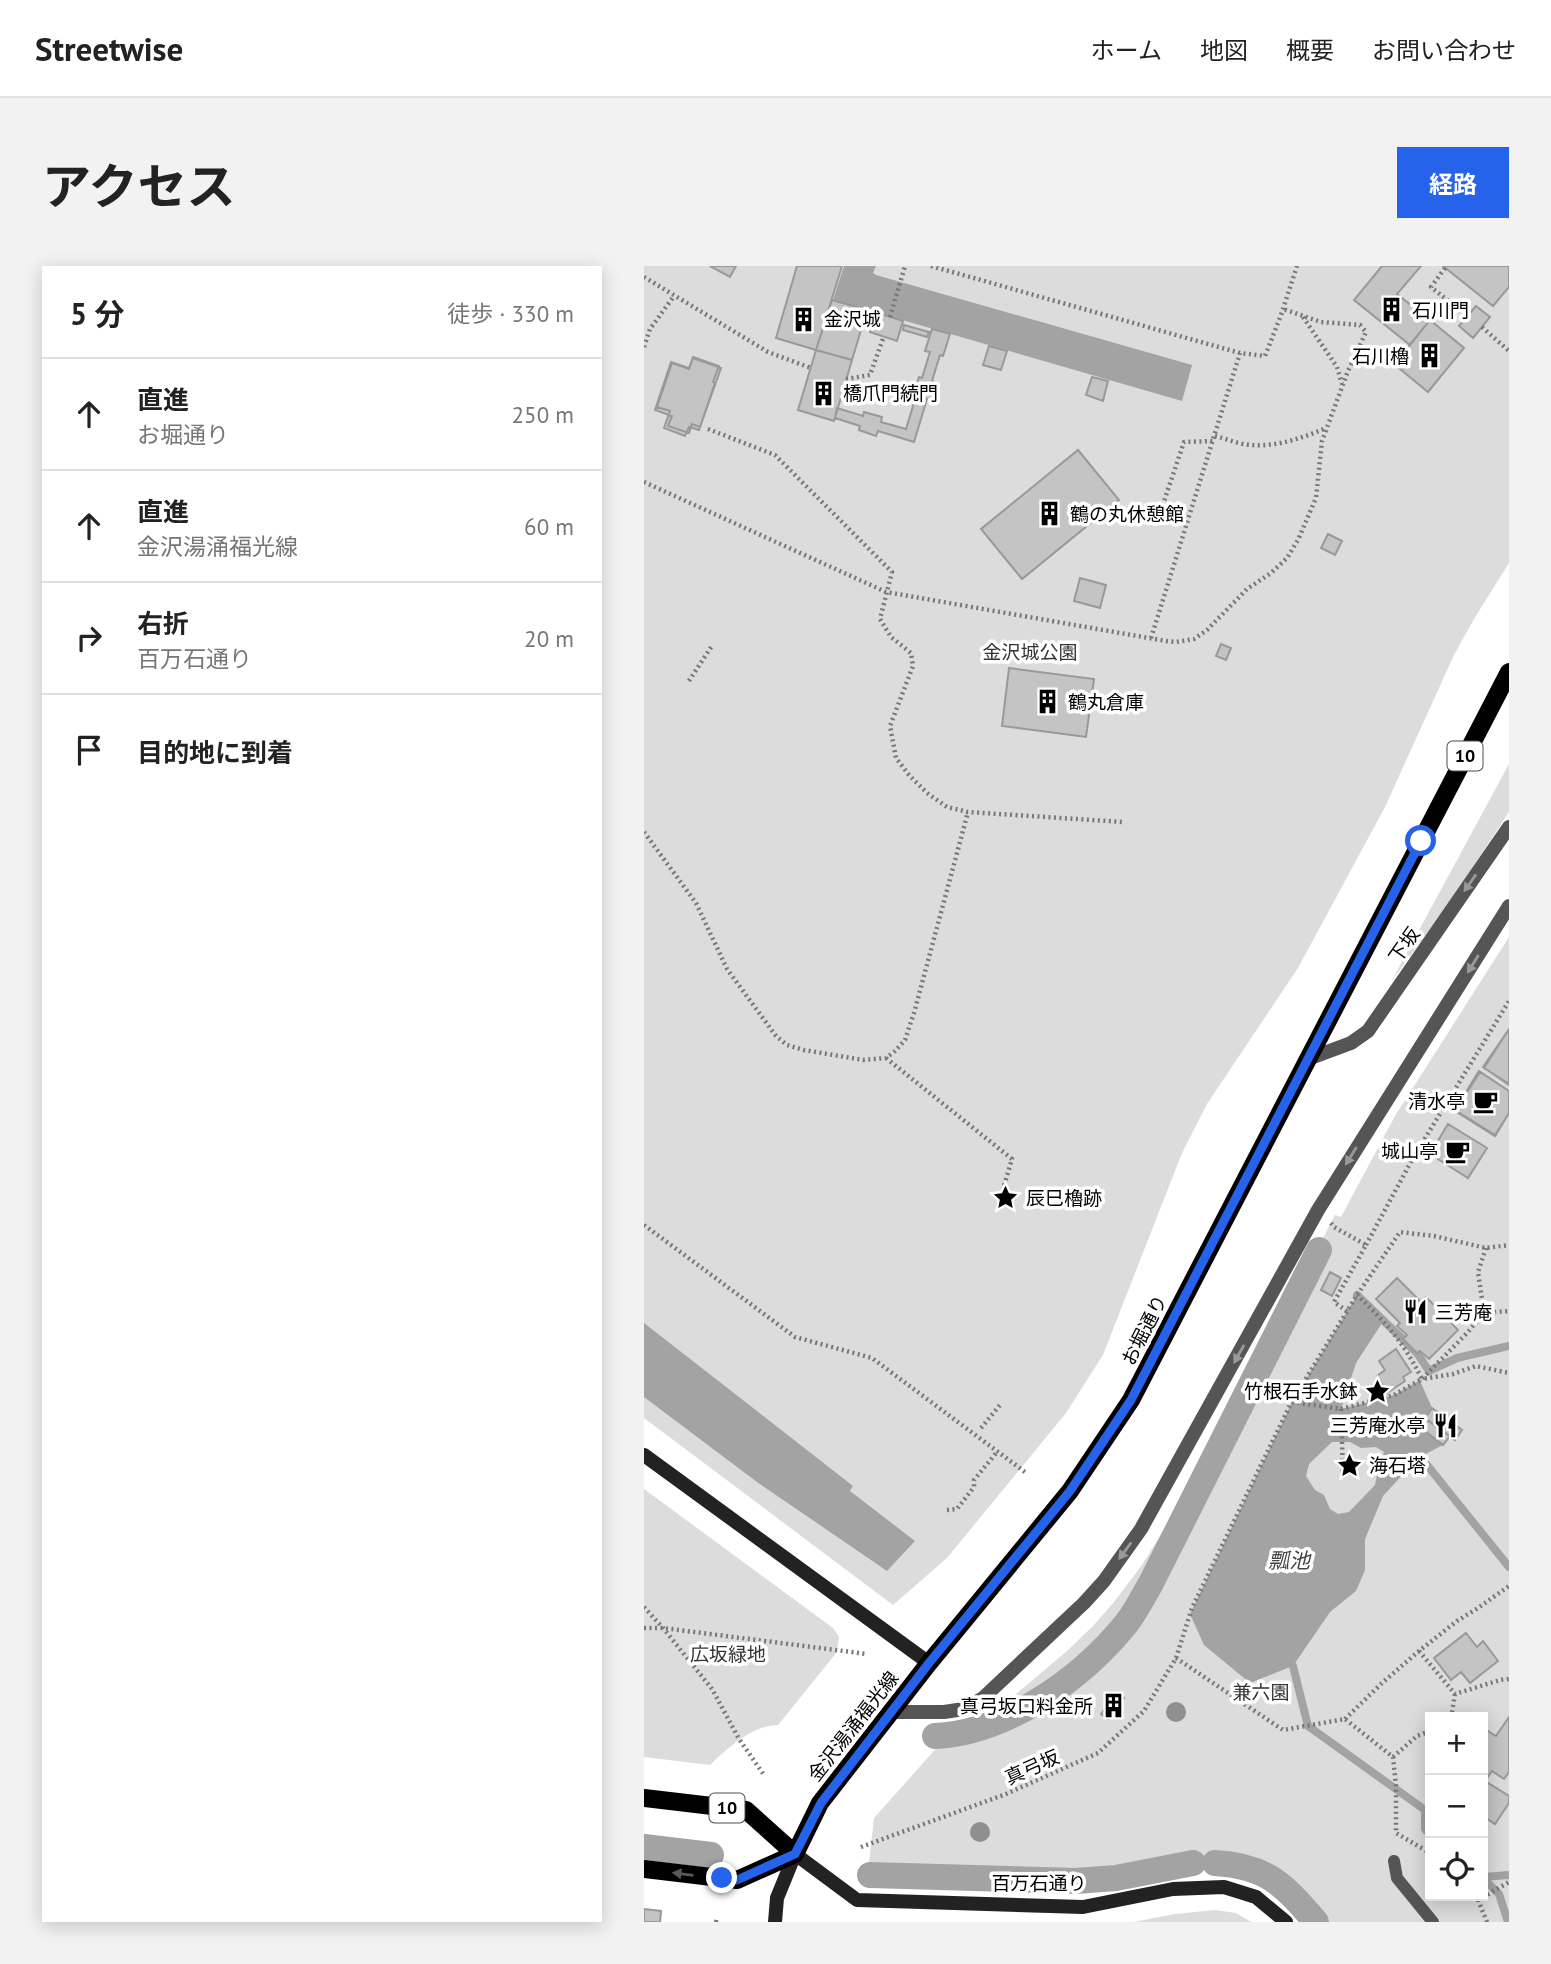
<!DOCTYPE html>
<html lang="ja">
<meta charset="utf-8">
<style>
:root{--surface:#fff;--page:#f2f2f2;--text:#222;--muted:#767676;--line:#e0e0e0;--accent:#2563eb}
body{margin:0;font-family:"PT Sans","Noto Sans JP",sans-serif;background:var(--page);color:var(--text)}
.controls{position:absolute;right:21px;bottom:21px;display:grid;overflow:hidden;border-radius:0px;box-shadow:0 4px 18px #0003}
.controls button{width:63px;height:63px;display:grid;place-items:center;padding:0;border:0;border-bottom:2px solid var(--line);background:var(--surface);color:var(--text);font:35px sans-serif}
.stop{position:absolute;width:21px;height:21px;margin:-16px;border:5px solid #2563eb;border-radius:50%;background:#fff}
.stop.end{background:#2563eb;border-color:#fff;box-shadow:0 2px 7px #0008}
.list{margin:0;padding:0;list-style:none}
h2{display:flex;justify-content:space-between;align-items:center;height:91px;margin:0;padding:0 28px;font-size:30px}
h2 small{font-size:23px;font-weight:400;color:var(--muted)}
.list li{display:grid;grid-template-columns:46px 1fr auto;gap:21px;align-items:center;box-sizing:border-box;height:112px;padding:0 28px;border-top:2px solid var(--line)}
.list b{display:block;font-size:26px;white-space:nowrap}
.list p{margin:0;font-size:23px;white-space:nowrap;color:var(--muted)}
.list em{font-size:23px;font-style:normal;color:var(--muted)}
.icon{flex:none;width:38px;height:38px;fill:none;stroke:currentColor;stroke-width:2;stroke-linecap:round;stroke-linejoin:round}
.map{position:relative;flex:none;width:865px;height:1656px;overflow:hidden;border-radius:0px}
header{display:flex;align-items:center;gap:42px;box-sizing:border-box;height:98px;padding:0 35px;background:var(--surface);border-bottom:2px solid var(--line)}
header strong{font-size:33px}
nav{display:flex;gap:38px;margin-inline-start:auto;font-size:24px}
.intro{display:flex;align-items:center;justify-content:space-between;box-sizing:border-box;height:168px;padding:0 42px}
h1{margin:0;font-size:49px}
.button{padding:18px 32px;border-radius:0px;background:var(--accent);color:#fff;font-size:24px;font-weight:700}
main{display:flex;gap:42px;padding:0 42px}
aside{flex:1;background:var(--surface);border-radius:0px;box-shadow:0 4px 18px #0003}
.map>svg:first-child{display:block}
.green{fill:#dcdcdc;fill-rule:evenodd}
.water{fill:#a3a3a3;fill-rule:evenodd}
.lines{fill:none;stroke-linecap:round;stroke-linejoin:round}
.stream{stroke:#a3a3a3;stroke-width:8}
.canal{stroke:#a3a3a3;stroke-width:26}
.building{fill:#c4c4c4;stroke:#999;stroke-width:2}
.path{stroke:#777;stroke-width:4.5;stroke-dasharray:2 3.5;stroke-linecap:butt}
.lane{stroke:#555;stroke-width:12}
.street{stroke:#555;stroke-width:14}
.secondary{stroke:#222;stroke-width:14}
.primary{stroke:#000;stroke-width:18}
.tree{fill:#8f8f8f}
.oneway{fill:#999}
.oneway2{fill:#595959}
.route{stroke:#2563eb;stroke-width:9}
.labels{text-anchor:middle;stroke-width:7;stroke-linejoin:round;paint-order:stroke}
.shield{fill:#fff;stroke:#4c4c4c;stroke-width:2}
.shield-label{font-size:18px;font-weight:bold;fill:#000}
.poi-label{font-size:19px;fill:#000;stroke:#fff;text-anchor:start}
.park-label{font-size:19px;fill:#333;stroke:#fff}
.street-label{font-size:19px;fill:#000;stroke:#fff}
.water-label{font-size:21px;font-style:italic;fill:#444;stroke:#fff}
</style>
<header>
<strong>Streetwise</strong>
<nav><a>ホーム</a><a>地図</a><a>概要</a><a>お問い合わせ</a></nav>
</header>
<div class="intro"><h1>アクセス</h1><a class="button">経路</a></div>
<main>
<aside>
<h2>5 分<small>徒歩 · 330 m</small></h2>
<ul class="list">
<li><svg class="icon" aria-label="ahead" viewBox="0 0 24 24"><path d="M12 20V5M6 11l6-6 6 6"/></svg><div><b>直進</b><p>お堀通り</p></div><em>250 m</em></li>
<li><svg class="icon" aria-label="ahead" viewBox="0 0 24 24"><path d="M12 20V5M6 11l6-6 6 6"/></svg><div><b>直進</b><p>金沢湯涌福光線</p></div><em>60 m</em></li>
<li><svg class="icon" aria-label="right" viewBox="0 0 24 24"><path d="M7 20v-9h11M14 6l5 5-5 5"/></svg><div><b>右折</b><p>百万石通り</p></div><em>20 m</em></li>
<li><svg class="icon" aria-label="arrive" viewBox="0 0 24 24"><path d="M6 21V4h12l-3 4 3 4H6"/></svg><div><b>目的地に到着</b></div></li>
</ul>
</aside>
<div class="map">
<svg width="865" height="1656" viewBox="0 0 865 1656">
<rect width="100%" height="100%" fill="#fff"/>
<!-- green -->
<path class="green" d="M0 0H865V297L830 353 810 389 741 541 654 702 563 838 538 887 459 1089 422 1147 303 1292 249 1339 0 1152Z
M865 498V546L796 651 748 714Z
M865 671V1656H675C654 1631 633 1607 600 1598 549 1585 486 1612 432 1614 404 1615 375 1612 347 1611 306 1610 265 1609 224 1606L230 1552 296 1478 289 1473 293 1468 313 1464 340 1455 423 1385 449 1360 470 1336 498 1299 545 1223 631 1065 691 949 697 951 751 850ZM786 1451H839V1630H786Z
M0 1223 189 1362 195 1371 193 1386 134 1459C109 1459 83 1482 66 1499L0 1491Z
M571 1644 592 1647 607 1656H490L531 1648Z"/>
<!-- water -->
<path class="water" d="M200 0H232L229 7 232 9 548 99 538 135 189 34Z
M713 1029 740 1054 712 1097 697 1143 750 1129 778 1113 777 1117 788 1142 781 1152 783 1154 777 1161 799 1179 774 1192 739 1230 721 1273V1304L712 1325 686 1346 649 1400 606 1417 560 1379 546 1348 648 1136ZM688 1176H706L717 1182 732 1181 740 1186 734 1203 731 1219 705 1246 694 1248 686 1243 680 1229 671 1224 662 1210 665 1198Z
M0 1057 209 1220 206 1225 271 1275 243 1305 113 1216 0 1131Z"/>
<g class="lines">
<!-- stream -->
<path class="stream" d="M713 1029 773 1087 785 1105 813 1092 865 1080
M779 1194 865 1301
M649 1400 664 1460 781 1544V1563L786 1569
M839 1611 865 1609
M839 1612 855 1628 864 1656"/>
<!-- canal -->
<path class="canal" d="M291 1470C363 1467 438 1412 482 1358 492 1345 499 1331 507 1317L675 984
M0 1581 67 1589
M571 1597C623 1600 639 1618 672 1656
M226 1609 432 1615 472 1612 549 1597"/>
</g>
<!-- building -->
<path class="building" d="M66 0H92L86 11Z
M153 0H198L172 84 132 72Z
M738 0H777L753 28 786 54 766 79 710 34Z
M799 0H865V21L849 40Z
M188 34 223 44 208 94 172 84Z
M832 40 846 51 829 72 815 60Z
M231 46 259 55 253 75 226 66Z
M786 54 820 82 784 126 750 98Z
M260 59 285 66 283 71 259 64Z
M288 63 306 68 299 90 296 89 288 115 292 117 287 134 283 133 270 176 234 165 232 170 215 164 216 160 191 152 193 142 219 150 220 146 238 151 237 156 262 163 272 130 269 129 275 111 278 112 286 86 281 85Z
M345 80 363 85 357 104 339 99Z
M172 84 208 94 190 155 154 144Z
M49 91 75 100 69 116 71 117 56 161 48 158 45 167 24 160 28 150 11 144 27 96 45 102Z
M49 92 77 102 55 164 45 161 41 170 20 162 26 145 13 141 28 97 45 103Z
M448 111 464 115 459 135 442 129Z
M434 184 475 234 378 313 337 263Z
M684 268 698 275 691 289 677 282Z
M436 312 462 319 456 342 430 335Z
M577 378 587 382 582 394 572 390Z
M365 402 450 413 442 471 358 460Z
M865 763V818L840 802Z
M863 766 865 767V819L839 801Z
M835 805 865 825V847L851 869 811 844Z
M836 806 865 825V847L851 870 811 845Z
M804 858 843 882 824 912 786 888Z
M686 1006 697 1012 688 1030 677 1024Z
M753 1012 777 1036 782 1031 814 1064 785 1093 776 1085 773 1087 759 1073 763 1069 753 1060 756 1057 732 1033Z
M752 1083 767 1106 759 1111 761 1115 743 1127 733 1110 741 1104 735 1095Z
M788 1142 818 1164 811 1174 781 1152Z
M782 1153 806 1170 799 1179 776 1161Z
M783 1154 806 1170 799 1179 776 1161Z
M822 1367 833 1381 839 1375 854 1395 826 1417 817 1406 807 1414 790 1392Z
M473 1427 480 1432 464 1453 457 1448Z
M865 1451V1506L860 1513 848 1505 841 1515 865 1530V1537L851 1558 839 1550V1462L852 1470Z
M0 1643 17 1645 16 1656H0Z"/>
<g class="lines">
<!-- path -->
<path class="path" d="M287 0 596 87 621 90 637 49 653 0
M801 2 787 21 823 50
M0 11 124 86 167 102
M246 51 261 0
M659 51 693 101 698 118
M838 61 865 85
M0 81 6 63 30 30
M202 113 226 109 240 70
M64 163 131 189 248 306 236 353 247 371 267 387 269 400 246 460 252 492 265 509 283 527 303 541 324 546 479 556
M571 170C580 172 589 176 599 178 627 183 656 173 682 162
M0 216 242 326 522 375 532 376 550 373 563 364 603 323 627 307 643 292 654 274 672 232 678 175 704 105 722 66 716 59 677 56 639 43
M477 245 513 256 540 176 569 175
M507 372 596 87
M45 415 69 378
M0 566 52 637 83 703 132 770 143 779 160 784 219 794 242 792 251 785 261 774 270 747 324 546
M242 792 368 893 359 923
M687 957 690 961 722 979 690 1036 703 1045
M0 959 151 1071 228 1092 381 1206
M722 979 769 892 865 735
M842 982 834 1006 840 1047 865 1045
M840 1047 824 1066 778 1113 809 1108 832 1100 865 1107
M648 1136 697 1143 750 1129 778 1113C760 1077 742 1056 713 1029
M697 1143 699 1211
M337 1162 356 1139
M303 1244 313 1243 330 1221V1214L353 1186
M0 1341 19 1362 68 1423 95 1473 120 1509
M0 1362H19L223 1388
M775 1385 811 1428 856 1414 865 1413
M532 1392 639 1464 701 1453 749 1491 752 1520V1567L786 1587
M805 1451 808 1446 811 1428
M701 1453 738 1417 775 1385 813 1355 834 1342 865 1320
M749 1491 773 1470 786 1465
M217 1581 362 1528 454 1487 500 1445 532 1392 548 1342 647 1137 713 1029 756 966 790 970 842 982 865 979
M830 1630 834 1634 843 1656
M834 1634 865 1616
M72 1656 73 1652"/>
<!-- lane -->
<path class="lane" d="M750 1595 753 1612 789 1656"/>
<!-- street -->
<path class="street" d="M664 793 707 777 724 765 865 561
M246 1446H300L320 1443 339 1432 440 1337 460 1315 497 1263 674 944 865 640"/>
<!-- secondary -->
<path class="secondary" d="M0 1189 285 1397
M131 1656 133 1632 151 1588 213 1634 439 1641 529 1623 580 1621 612 1631 642 1656"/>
<!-- primary -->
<path class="primary" d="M0 1532 102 1544 151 1588
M151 1588 176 1537 285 1397 426 1225 487 1134 865 406
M0 1603 93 1614 151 1588"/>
</g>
<!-- trees -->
<g class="tree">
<circle cx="532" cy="1446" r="10"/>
<circle cx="336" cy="1566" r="10"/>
</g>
<!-- one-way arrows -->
<defs><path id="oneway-solid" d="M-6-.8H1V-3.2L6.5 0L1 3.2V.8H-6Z" transform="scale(1.75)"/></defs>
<g class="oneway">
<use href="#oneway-solid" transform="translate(826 617) rotate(125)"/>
<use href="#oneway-solid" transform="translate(829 698) rotate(122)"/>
<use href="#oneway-solid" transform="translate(707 890) rotate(122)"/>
<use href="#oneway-solid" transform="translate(595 1088) rotate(119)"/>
<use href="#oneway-solid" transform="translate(481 1285) rotate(126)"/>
</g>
<use class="oneway2" href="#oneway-solid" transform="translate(39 1608) rotate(-173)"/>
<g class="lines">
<!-- route -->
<path class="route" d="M78 1612 93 1614 151 1588 177 1537 285 1397 426 1225 487 1134 777 575"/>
</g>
<!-- icons -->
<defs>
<symbol id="building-bare" viewBox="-9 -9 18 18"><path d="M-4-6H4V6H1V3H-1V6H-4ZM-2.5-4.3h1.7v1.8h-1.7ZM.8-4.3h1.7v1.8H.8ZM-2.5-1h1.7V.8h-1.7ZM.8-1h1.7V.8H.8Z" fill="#000" stroke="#fff" stroke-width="2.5" paint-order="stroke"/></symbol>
<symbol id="cafe-bare" viewBox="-9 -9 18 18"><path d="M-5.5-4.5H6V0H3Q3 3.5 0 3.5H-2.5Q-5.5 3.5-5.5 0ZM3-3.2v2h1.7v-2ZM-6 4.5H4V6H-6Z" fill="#000" stroke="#fff" stroke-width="2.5" paint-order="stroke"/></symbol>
<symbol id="sight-bare" viewBox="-9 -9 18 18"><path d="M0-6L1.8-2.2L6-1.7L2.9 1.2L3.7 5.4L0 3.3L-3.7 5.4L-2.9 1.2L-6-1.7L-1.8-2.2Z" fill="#000" stroke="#fff" stroke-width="2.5" paint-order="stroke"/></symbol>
<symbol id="restaurant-bare" viewBox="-9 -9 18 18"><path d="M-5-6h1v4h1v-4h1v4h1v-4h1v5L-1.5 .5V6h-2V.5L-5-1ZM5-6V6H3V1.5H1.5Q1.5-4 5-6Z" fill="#000" stroke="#fff" stroke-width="2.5" paint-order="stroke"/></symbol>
</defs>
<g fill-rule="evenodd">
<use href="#building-bare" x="730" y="26" width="35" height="35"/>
<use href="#building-bare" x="142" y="36" width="35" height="35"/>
<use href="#building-bare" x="768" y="72" width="35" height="35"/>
<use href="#building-bare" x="162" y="110" width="35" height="35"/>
<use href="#building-bare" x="388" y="230" width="35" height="35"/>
<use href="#building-bare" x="386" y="418" width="35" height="35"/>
<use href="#cafe-bare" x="824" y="818" width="35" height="35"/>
<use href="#cafe-bare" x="796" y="868" width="35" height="35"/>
<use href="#sight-bare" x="344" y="914" width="35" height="35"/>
<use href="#restaurant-bare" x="754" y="1028" width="35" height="35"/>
<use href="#sight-bare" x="716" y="1108" width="35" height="35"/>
<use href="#restaurant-bare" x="784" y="1142" width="35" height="35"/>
<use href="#sight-bare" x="688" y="1182" width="35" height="35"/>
<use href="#building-bare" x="452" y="1422" width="35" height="35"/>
</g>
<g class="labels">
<!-- shield labels -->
<g class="shield">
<rect x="803.5" y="475.5" width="35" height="29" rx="5"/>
<rect x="65.5" y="1527.5" width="35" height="29" rx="5"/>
</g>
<g class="shield-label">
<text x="821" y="496">10</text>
<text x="83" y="1548">10</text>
</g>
<!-- poi labels -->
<g class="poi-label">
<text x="768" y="51">石川門</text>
<text x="180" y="60">金沢城</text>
<text x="765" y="97" text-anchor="end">石川櫓</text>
<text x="199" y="134">橋爪門続門</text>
<text x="426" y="255">鶴の丸休憩館</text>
<text x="424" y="443">鶴丸倉庫</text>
<text x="821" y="842" text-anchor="end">清水亭</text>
<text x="794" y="892" text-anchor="end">城山亭</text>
<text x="382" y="939">辰巳櫓跡</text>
<text x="791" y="1053">三芳庵</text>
<text x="714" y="1132" text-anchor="end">竹根石手水鉢</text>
<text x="781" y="1166" text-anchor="end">三芳庵水亭</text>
<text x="725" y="1206">海石塔</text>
<text x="449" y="1447" text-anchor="end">真弓坂口料金所</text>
</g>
<!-- park labels -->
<g class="park-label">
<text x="386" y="393">金沢城公園</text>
<text x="84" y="1395">広坂緑地</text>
<text x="617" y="1433">兼六園</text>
</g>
<!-- street labels -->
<g class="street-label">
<text transform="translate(760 679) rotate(-55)" y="7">下坂</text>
<text transform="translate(500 1064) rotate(-63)" y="7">お堀通り</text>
<text transform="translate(209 1460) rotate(-52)" y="7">金沢湯涌福光線</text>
<text transform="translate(388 1501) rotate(-24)" y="7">真弓坂</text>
<text x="395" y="1624">百万石通り</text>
</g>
<!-- water labels -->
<g class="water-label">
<text x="645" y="1302">瓢池</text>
</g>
</g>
</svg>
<div class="controls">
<button>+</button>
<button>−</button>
<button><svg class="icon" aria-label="locate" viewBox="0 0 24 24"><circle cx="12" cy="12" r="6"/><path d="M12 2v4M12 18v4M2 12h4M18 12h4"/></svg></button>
</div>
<div class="stop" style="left:777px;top:575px"></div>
<div class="stop end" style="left:78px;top:1612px"></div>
</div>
</main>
